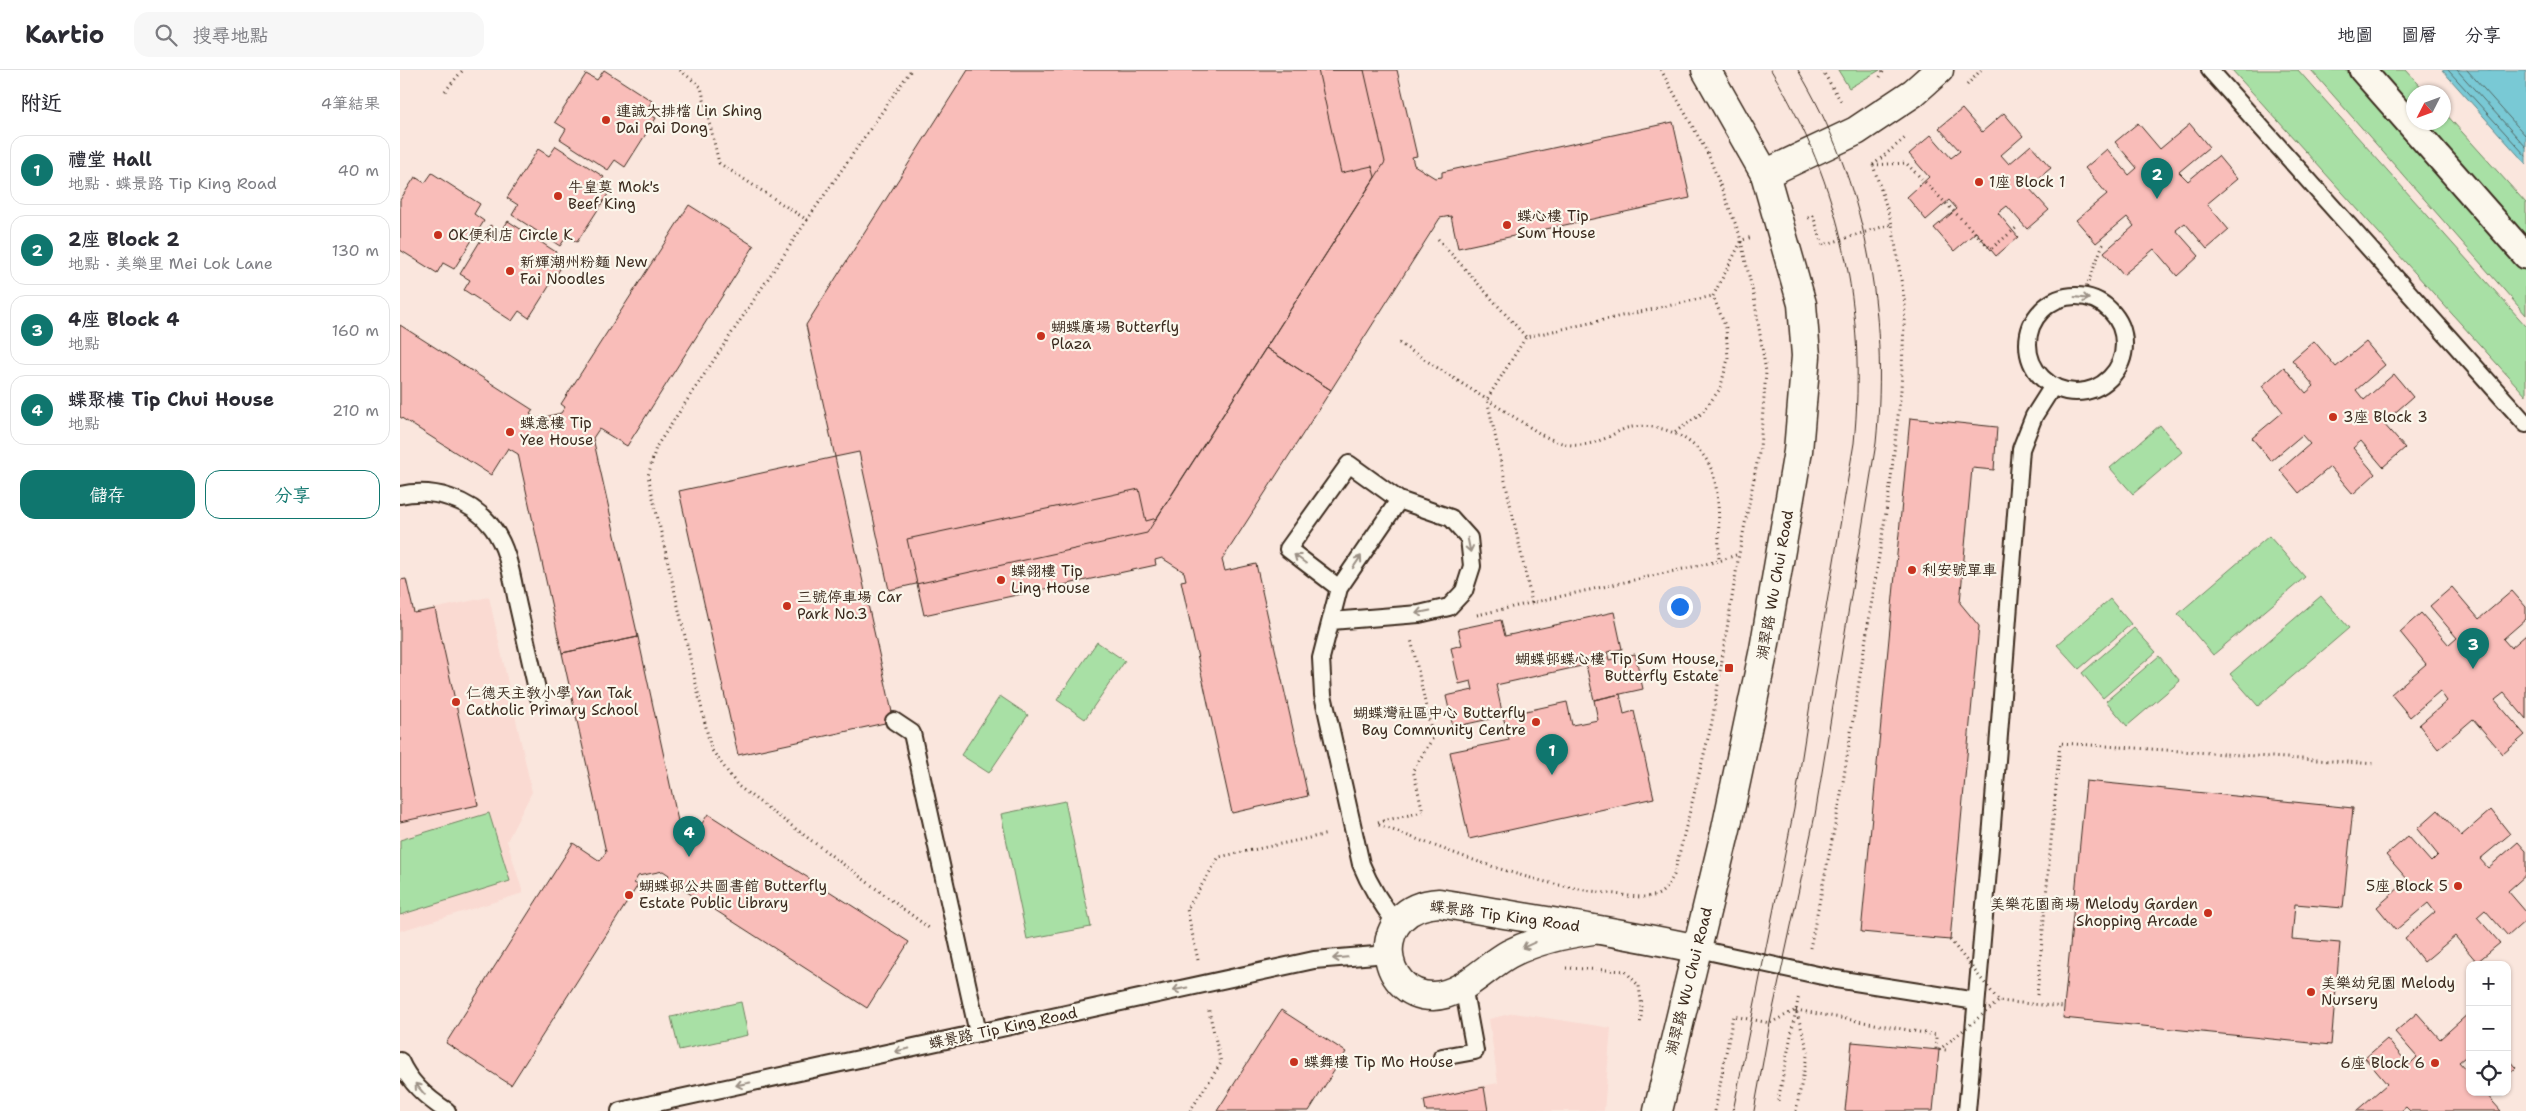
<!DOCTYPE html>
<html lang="zh-TW">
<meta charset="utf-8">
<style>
:root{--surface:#fff;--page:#f7f7f7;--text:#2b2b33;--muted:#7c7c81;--line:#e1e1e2;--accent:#0f766e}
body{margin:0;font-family:"Shantell Sans","LXGW WenKai TC",sans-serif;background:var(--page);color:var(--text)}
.controls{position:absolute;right:15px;bottom:15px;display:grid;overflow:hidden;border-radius:10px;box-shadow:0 1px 4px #0004}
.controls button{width:45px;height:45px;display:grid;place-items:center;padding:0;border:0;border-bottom:1px solid var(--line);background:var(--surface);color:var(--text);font:25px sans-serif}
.compass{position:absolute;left:2006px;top:15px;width:45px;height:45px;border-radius:50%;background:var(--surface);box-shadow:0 1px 4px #0004;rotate:228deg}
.you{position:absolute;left:1279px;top:536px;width:18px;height:18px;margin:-12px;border:4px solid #fff;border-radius:50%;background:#1a73e8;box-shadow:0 0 0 8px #1a73e833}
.badge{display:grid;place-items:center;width:32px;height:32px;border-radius:50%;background:var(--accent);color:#fff;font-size:16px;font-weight:700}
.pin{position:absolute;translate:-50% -41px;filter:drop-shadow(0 1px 2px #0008)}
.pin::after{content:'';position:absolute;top:26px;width:18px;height:15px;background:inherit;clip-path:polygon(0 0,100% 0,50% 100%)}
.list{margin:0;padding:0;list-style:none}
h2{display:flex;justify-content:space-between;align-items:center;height:65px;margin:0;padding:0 20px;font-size:21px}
h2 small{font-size:16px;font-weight:400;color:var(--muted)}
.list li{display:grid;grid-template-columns:32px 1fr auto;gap:15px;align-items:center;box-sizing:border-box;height:70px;margin:0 10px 10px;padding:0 10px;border:1px solid var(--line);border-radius:15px}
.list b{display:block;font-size:19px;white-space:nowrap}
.list p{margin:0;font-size:16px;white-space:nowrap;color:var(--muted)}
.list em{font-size:16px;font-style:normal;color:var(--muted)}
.actions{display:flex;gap:10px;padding:15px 20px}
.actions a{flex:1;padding:11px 0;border:1px solid var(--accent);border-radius:15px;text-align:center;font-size:18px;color:var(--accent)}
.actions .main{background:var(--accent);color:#fff}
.icon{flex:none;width:28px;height:28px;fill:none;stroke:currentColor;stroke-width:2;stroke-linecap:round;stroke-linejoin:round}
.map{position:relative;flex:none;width:2126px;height:1041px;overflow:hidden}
header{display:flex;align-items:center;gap:30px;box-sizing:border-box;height:70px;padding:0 25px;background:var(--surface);border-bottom:1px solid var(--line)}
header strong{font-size:24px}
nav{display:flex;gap:28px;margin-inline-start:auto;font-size:18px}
.search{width:350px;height:45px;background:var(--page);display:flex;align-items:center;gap:12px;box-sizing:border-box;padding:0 18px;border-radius:15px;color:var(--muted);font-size:19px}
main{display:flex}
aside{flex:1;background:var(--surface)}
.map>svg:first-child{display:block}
.built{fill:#fadad2}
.green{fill:#a8e0a5;stroke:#728562}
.water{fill:#79c9d5;stroke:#60898c}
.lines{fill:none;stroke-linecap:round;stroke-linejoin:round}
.shore{stroke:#546a67;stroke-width:1}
.building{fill:#f9bdb9;stroke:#3b2a1e}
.service-casing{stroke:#3b2a1e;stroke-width:20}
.pedestrian-casing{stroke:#3b2a1e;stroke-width:29}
.minor-casing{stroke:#3b2a1e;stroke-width:31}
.tertiary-casing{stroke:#3b2a1e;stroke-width:31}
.path{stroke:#3b2a1e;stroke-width:3;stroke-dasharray:1 4;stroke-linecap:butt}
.service{stroke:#fbf7ec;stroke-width:16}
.pedestrian{stroke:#fbf7ec;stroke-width:25}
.minor{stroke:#fbf7ec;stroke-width:28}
.tertiary{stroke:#fbf7ec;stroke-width:28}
.tram{stroke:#3b2a1e;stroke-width:1}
.path-bridge{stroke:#3b2a1e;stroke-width:3;stroke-dasharray:1 4;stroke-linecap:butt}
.oneway{stroke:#9b9085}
.poi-dot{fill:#c8321e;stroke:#fbf7ec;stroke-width:2}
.labels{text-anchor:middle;stroke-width:4.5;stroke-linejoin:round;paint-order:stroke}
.poi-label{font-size:15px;fill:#3b2a1e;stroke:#fbf7ec;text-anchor:start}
.street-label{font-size:15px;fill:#3b2a1e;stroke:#fbf7ec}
</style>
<header>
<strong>Kartio</strong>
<div class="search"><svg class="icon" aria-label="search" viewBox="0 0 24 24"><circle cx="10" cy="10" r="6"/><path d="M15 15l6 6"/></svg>搜尋地點</div>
<nav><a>地圖</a><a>圖層</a><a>分享</a></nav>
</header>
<main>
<aside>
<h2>附近<small>4筆結果</small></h2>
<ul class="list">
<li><span class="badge">1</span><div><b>禮堂 Hall</b><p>地點 · 蝶景路 Tip King Road</p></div><em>40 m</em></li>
<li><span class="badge">2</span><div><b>2座 Block 2</b><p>地點 · 美樂里 Mei Lok Lane</p></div><em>130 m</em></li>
<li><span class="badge">3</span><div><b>4座 Block 4</b><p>地點</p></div><em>160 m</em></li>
<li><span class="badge">4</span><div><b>蝶聚樓 Tip Chui House</b><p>地點</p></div><em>210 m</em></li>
</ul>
<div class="actions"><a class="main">儲存</a><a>分享</a></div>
</aside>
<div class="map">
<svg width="2126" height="1041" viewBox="0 0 2126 1041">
<rect width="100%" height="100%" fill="#fae6dd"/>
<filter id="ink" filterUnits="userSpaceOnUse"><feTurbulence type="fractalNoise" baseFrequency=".02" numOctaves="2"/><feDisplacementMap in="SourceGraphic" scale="10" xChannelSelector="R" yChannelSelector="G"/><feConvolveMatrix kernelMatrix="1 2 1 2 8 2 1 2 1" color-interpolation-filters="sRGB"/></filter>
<g filter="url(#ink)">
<!-- built -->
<path class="built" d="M0 510 14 543 89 527 132 722 107 771 123 823 0 861Z
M1114 943 1211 958 1204 1041H1026L1024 1027 1098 1013 1089 949Z"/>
<!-- green -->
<path class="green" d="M1438 0H1480L1449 18Z
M1832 0H1898L2126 256V326Z
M1911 0H2006L2026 22H2014V52H2044V42L2126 133V245Z
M1760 355 1782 382 1733 424 1710 398Z
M1869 466 1905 507 1813 585 1778 544Z
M1921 526 1949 558 1858 636 1830 604Z
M1710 529 1731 554 1679 599 1657 575Z
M1734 558 1756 582 1703 628 1682 603Z
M697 572 725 591 685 649 657 630Z
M1759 586 1780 611 1727 656 1706 631Z
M600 626 628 645 589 703 561 685Z
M665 731 691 857 627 869 601 744Z
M89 743 110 811 0 845V770Z
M341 932 348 965 279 980 271 947Z"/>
<!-- water -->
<path class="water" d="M2042 0H2126V94Z"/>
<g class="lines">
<!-- shore -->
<path class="shore" d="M2048 0 2126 86
M2057 0 2126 77
M2067 0 2126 66"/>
</g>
<!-- building -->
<path class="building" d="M204 0 252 31 245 42 256 48 225 97 215 90 208 100 160 69 166 59 155 52 186 4 197 10Z
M568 0H964L985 92 747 463 489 520 459 382 435 387 406 255Z
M918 0H997L1017 86 1012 87 1014 95 1035 108 1042 107V102L1273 52 1290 128 1058 178 1051 146 1040 148 931 320 866 278 975 107 972 96 941 103Z
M1562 39 1582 62 1604 43 1623 66 1601 85 1609 94 1631 75 1651 98 1628 117 1649 140 1627 159 1607 136 1598 143 1618 167 1596 186 1576 162 1554 181 1534 158 1557 139 1549 130 1526 150 1507 127 1529 107 1509 84 1531 65 1551 88 1560 81 1539 58Z
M1738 53 1760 79 1790 54 1809 77 1779 102 1788 111 1818 86 1837 109 1807 134 1829 160 1807 179 1785 153 1776 160 1799 186 1777 206 1754 179 1723 205 1704 182 1734 156 1727 147 1696 173 1676 150 1707 124 1685 98 1707 79 1729 105 1737 98 1715 72Z
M156 76 204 107 197 117 208 124 177 172 167 166 160 176 112 145 118 135 107 128 138 79 149 86Z
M32 103 80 134 74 144 84 151 54 199 43 193 37 203 0 180V130L15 107 25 113Z
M289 135 354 176 227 376 199 359 193 368 238 567 162 583 118 384 108 378 91 405 0 347V255L133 340 130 344 137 349 161 343 165 337 161 334Z
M108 151 156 182 150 193 160 199 129 248 119 241 112 251 64 220 70 210 60 204 90 155 101 162Z
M1914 271 1936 297 1966 272 1985 295 1956 320 1964 330 1994 304 2013 327 1983 353 2005 378 1983 397 1961 371 1953 378 1975 404 1953 424 1930 397 1899 423 1880 400 1910 374 1902 365 1871 391 1852 368 1883 342 1862 316 1884 297 1906 323 1914 316 1892 290Z
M866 278 931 320 822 490 825 501 856 494 908 726 832 743 781 511 786 510 784 502 762 488 755 490 756 495 524 545 507 469 739 419 746 451 757 448Z
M1510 348 1597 357 1594 400 1572 398 1560 533 1579 556 1550 870 1461 862Z
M435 387 494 651 338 685 279 421Z
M6 509 14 543 35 539 78 735 0 752V510Z
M2052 517 2079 549 2112 521 2126 537V549L2103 569 2111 578 2126 565V649L2104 623 2095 630 2125 665 2103 684 2073 649 2038 679 2019 655 2047 631 2040 621 2010 647 1991 624 2026 594 2000 562 2021 543 2049 575 2057 568 2030 536Z
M1214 542 1222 579 1207 582 1209 590 1235 584 1243 619 1194 630 1186 595 1096 615 1103 646 1053 657 1046 626 1073 620 1071 611 1059 614 1051 578 1062 575 1058 559 1101 550 1105 566Z
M238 567 281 765 291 771 308 744 509 872 467 938 267 809 269 805 263 801 238 806 234 813 238 815 111 1015 46 973 173 773 200 791 206 782 162 583Z
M1220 624 1224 644 1234 641 1254 728 1069 769 1050 682 1109 670 1103 646 1167 632 1172 655 1198 650 1194 630Z
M1686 711 1953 738 1943 838 1895 834 1892 869 1940 873 1931 975 1663 948Z
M2038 740 2061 766 2091 740 2110 764 2080 789 2088 798 2118 772 2126 781V805L2108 821 2126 842V850L2108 866 2085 840 2077 847 2100 873 2077 892 2055 866 2024 892 2005 868 2035 842 2028 833 1996 860 1977 837 2008 810 1986 785 2008 766 2031 792 2038 785 2017 759Z
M881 940 946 982 909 1041H817Z
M2017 943 2040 969 2069 943 2070 983 2059 992 2067 1001 2070 999V1022H2088L2086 1024 2101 1041H2010L2006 1037 2001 1041H1956L1987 1014 1965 988 1987 969 2009 995 2017 987 1995 962Z
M1452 972 1539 980 1533 1041H1445Z
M2107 988 2116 998 2107 1006Z
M1084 1017 1088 1041H1026L1024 1030Z"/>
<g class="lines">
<defs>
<path id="service" d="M1810 0 2126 354
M1628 274a48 48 0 1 1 96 0a48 48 0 1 1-96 0Z
M0 425C33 418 71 429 92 457 109 479 112 509 118 536 125 567 132 597 139 628
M939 518 888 479 949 394 999 430
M931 551 1019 544 1049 537 1064 521 1072 496 1069 468 1051 448 999 430 939 518 921 588 923 625 961 794C970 816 981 834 996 853
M494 651 512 663 578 963
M1298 879 1436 909 1576 931
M1042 987 1075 981 1063 916
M0 991C9 1012 28 1029 47 1041
M220 1041 914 890 988 884
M1567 1041 1592 755 1621 379 1634 346 1653 316"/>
<path id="pedestrian" d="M1962 0 2126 186"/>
<path id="minor" d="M1365 104 1456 61 1513 23 1539 0
M1193 860C1163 864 1136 870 1109 884 1085 897 1063 925 1033 926 978 926 968 837 1039 833 1125 848 1212 860 1298 879"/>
<path id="tertiary" d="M1258 1041 1326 759 1364 579 1398 381 1406 286 1402 234 1365 104 1306 0"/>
</defs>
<!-- service casing -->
<use href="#service" class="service-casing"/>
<!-- pedestrian casing -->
<use href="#pedestrian" class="pedestrian-casing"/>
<!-- minor casing -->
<use href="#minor" class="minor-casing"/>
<!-- tertiary casing -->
<use href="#tertiary" class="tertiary-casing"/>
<!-- path -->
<path class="path" d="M280 0 301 17 319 93 407 150 511 0
M1422 0 1442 33
M1480 7 1484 0
M1567 15 1581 0
M45 21 63 0
M1473 95 1506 93 1591 179 1616 158
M1473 95 1505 68
M1473 95 1492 154
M1408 148 1413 146 1423 175 1492 154 1505 234 1501 320 1490 417 1440 731 1410 878
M407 150 256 377 248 406 311 679 338 716 529 858
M1038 169 1126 267
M1313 226 1342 170 1352 167
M1683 226 1703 174
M999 273 1142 365C1167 377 1180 379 1206 368 1213 365 1220 360 1227 358 1260 350 1303 370 1313 404 1321 431 1318 463 1319 491
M1275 362 1301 344 1320 319 1328 289 1326 258 1313 226
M1132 533 1087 329 1126 267 1313 226
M1077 545 1319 491 1339 484
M978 752 1023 742 1013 700 1033 668 1011 569
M979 755C1058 784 1131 816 1216 824 1228 826 1245 829 1257 825 1266 821 1270 812 1274 805L1312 652 1339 484 1360 378 1366 302 1354 227 1339 163 1308 84 1261 0
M798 890 787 839 819 787 928 764
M1166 898 1225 901 1239 916 1242 938 1240 956
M1637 925 1660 673 1976 694
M1396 940 1536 965V979L1546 980
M790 1041 821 993 808 937
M1315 1041 1333 946 1370 953 1396 940 1378 1031
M1396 1041 1408 981 1396 940 1399 925"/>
<!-- service -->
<use href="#service" class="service"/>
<!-- pedestrian -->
<use href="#pedestrian" class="pedestrian"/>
<!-- minor -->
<use href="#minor" class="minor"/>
<!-- tertiary -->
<use href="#tertiary" class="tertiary"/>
<!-- tram -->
<path class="tram" d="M1333 1041 1394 739 1413 615 1454 373C1467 240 1441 114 1371 0
M1354 1041 1370 953 1415 745 1476 373C1489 243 1466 113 1398 0"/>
<!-- path-bridge -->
<path class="path-bridge" d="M1550 870 1599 931 1664 937
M1539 980 1599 931"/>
</g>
<!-- one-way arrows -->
<defs><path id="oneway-shaft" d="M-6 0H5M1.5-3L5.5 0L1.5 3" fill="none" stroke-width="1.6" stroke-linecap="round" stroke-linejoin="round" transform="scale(1.25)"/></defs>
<g class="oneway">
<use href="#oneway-shaft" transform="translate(1682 228) rotate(7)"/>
<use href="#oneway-shaft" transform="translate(1069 475) rotate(79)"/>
<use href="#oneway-shaft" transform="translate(900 489) rotate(-143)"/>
<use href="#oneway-shaft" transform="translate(957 492) rotate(-56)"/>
<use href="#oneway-shaft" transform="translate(1023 542) rotate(169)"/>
<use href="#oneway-shaft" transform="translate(1129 875) rotate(156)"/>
<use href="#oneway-shaft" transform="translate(940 888) rotate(175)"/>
<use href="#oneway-shaft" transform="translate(780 919) rotate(168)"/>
<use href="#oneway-shaft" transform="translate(502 980) rotate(168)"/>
<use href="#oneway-shaft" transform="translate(343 1014) rotate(168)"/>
<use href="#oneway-shaft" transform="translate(20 1019) rotate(-130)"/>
</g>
</g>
<!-- markers -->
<g class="poi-dot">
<circle cx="206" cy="50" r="5"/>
<circle cx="1579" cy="112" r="5"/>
<circle cx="158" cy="126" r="5"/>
<circle cx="1107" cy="155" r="5"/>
<circle cx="38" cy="165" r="5"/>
<circle cx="110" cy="201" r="5"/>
<circle cx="641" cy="266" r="5"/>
<circle cx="1933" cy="347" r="5"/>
<circle cx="110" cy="362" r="5"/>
<circle cx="1512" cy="500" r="5"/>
<circle cx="601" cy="510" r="5"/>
<circle cx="387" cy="536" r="5"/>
<rect x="1324" y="593" width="10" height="10" rx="2.5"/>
<circle cx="56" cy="632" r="5"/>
<circle cx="1136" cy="652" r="5"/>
<circle cx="2058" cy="816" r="5"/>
<circle cx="229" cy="825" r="5"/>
<circle cx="1808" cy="843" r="5"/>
<circle cx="1911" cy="922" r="5"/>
<circle cx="894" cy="992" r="5"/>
<circle cx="2035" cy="993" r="5"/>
</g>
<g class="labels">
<!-- poi labels -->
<g class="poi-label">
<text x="216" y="46">連誠大排檔 Lin Shing<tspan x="216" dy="17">Dai Pai Dong</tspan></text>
<text x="1589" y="117">1座 Block 1</text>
<text x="168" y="122">牛皇莫 Mok's<tspan x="168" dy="17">Beef King</tspan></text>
<text x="1117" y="151">蝶心樓 Tip<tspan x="1117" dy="17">Sum House</tspan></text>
<text x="48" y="170">OK便利店 Circle K</text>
<text x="120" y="197">新輝潮州粉麵 New<tspan x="120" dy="17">Fai Noodles</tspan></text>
<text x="651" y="262">蝴蝶廣場 Butterfly<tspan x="651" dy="17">Plaza</tspan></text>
<text x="1943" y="352">3座 Block 3</text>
<text x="120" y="358">蝶意樓 Tip<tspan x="120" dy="17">Yee House</tspan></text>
<text x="1522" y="505">利安號單車</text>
<text x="611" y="506">蝶翎樓 Tip<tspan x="611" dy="17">Ling House</tspan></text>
<text x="397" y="532">三號停車場 Car<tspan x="397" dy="17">Park No.3</tspan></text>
<text x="1319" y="594" text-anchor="end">蝴蝶邨蝶心樓 Tip Sum House,<tspan x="1319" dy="17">Butterfly Estate</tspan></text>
<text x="66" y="628">仁德天主教小學 Yan Tak<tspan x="66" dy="17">Catholic Primary School</tspan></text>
<text x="1126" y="648" text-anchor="end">蝴蝶灣社區中心 Butterfly<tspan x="1126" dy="17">Bay Community Centre</tspan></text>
<text x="239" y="821">蝴蝶邨公共圖書館 Butterfly<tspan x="239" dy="17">Estate Public Library</tspan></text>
<text x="2048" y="821" text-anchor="end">5座 Block 5</text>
<text x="1798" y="839" text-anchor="end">美樂花園商場 Melody Garden<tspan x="1798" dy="17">Shopping Arcade</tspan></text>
<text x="1921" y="918">美樂幼兒園 Melody<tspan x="1921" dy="17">Nursery</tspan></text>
<text x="904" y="997">蝶舞樓 Tip Mo House</text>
<text x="2025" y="998" text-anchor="end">6座 Block 6</text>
</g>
<!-- street labels -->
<g class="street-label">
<text transform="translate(1375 515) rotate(-80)" y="5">湖翠路 Wu Chui Road</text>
<text transform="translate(1105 846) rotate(8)" y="5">蝶景路 Tip King Road</text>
<text transform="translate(1289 911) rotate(-76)" y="5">湖翠路 Wu Chui Road</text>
<text transform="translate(603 958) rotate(-12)" y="5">蝶景路 Tip King Road</text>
</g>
</g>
</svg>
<div class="controls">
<button>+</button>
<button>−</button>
<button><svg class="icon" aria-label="locate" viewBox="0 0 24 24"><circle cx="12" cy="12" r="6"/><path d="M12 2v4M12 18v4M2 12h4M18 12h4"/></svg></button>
</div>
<svg class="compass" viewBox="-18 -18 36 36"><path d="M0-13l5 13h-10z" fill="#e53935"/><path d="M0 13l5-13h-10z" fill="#7c7c81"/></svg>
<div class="you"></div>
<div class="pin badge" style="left:1152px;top:705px">1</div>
<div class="pin badge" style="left:1757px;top:129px">2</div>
<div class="pin badge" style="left:2073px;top:599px">3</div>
<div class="pin badge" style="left:289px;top:787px">4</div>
</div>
</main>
